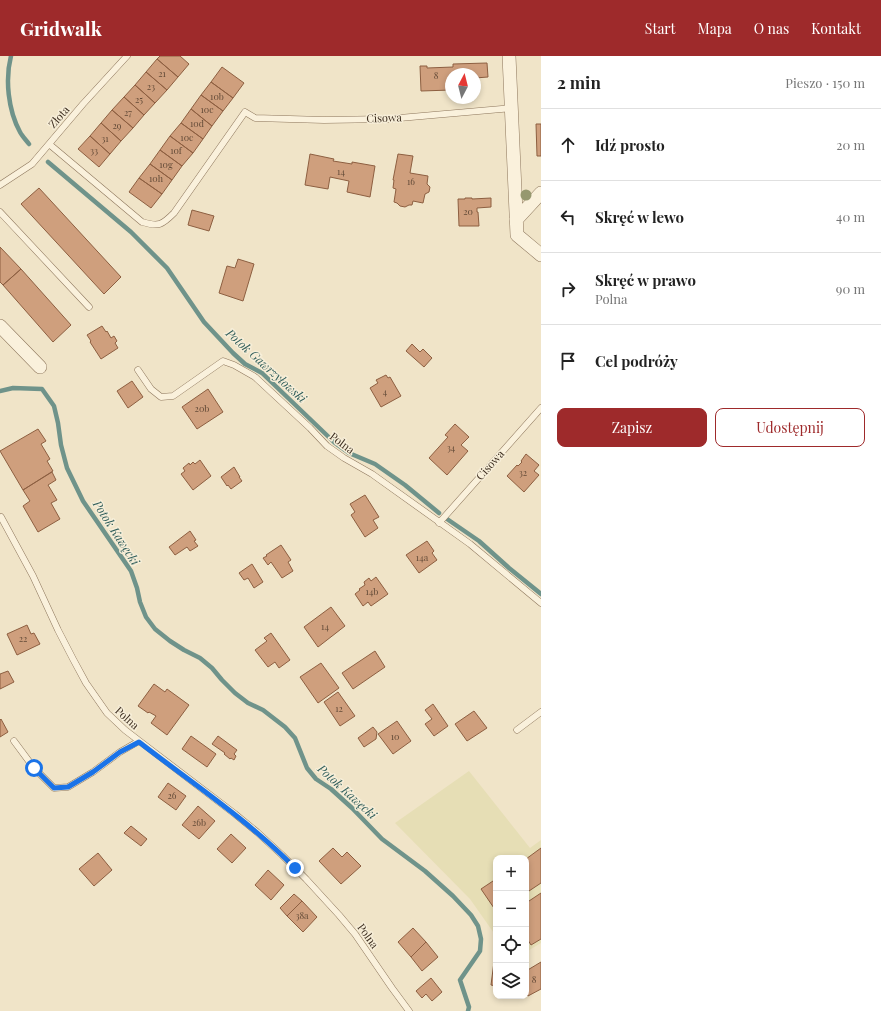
<!DOCTYPE html>
<html lang="pl">
<meta charset="utf-8">
<style>
:root{--surface:#fff;--page:#f6f6f6;--text:#222;--muted:#767676;--line:#e0e0e0;--accent:#9e2a2b}
body{margin:0;font-family:"Playfair Display",serif;background:var(--page);color:var(--text)}
.controls{position:absolute;right:12px;bottom:12px;display:grid;overflow:hidden;border-radius:8px;box-shadow:0 2px 6px #0003}
.controls button{width:36px;height:36px;display:grid;place-items:center;padding:0;border:0;border-bottom:1px solid var(--line);background:var(--surface);color:var(--text);font:20px sans-serif}
.compass{position:absolute;left:445px;top:12px;width:36px;height:36px;border-radius:50%;background:var(--surface);box-shadow:0 2px 6px #0003;rotate:7deg}
.stop{position:absolute;width:12px;height:12px;margin:-9px;border:3px solid #1a73e8;border-radius:50%;background:#fff}
.stop.end{background:#1a73e8;border-color:#fff;box-shadow:0 1px 4px #0008}
.list{margin:0;padding:0;list-style:none}
h2{display:flex;justify-content:space-between;align-items:center;height:52px;margin:0;padding:0 16px;font-size:17px}
h2 small{font-size:13px;font-weight:400;color:var(--muted)}
.list li{display:grid;grid-template-columns:26px 1fr auto;gap:12px;align-items:center;box-sizing:border-box;height:72px;padding:0 16px;border-top:1px solid var(--line)}
.list b{display:block;font-size:15px;white-space:nowrap}
.list p{margin:0;font-size:13px;white-space:nowrap;color:var(--muted)}
.list em{font-size:13px;font-style:normal;color:var(--muted)}
.actions{display:flex;gap:8px;padding:12px 16px}
.actions a{flex:1;padding:9px 0;border:1px solid var(--accent);border-radius:8px;text-align:center;font-size:14px;color:var(--accent)}
.actions .main{background:var(--accent);color:#fff}
.icon{flex:none;width:22px;height:22px;fill:none;stroke:currentColor;stroke-width:2;stroke-linecap:round;stroke-linejoin:round}
.map{position:relative;flex:none;width:541px;height:955px;overflow:hidden}
header{display:flex;align-items:center;gap:24px;box-sizing:border-box;height:56px;padding:0 20px;background:var(--accent);color:#fff}
header strong{font-size:19px}
nav{display:flex;gap:22px;margin-inline-start:auto;font-size:14px}
main{display:flex}
aside{flex:1;background:var(--surface)}
.map>svg:first-child{display:block}
.farmland{fill:#e6deb5}
.lines{fill:none;stroke-linecap:round;stroke-linejoin:round}
.stream{stroke:#6f938a;stroke-width:4.5}
.building{fill:#cf9f7d;stroke:#8d5f41}
.lane-casing{stroke:#8d765c;stroke-width:7}
.street-casing{stroke:#8d765c;stroke-width:14}
.lane{stroke:#faf1dc;stroke-width:6}
.street{stroke:#faf1dc;stroke-width:13}
.tree{fill:#96986f}
.route{stroke:#1a73e8;stroke-width:5}
.labels{text-anchor:middle;stroke-width:3;stroke-linejoin:round;paint-order:stroke}
.number-label{font-size:9px;fill:#624a37}
.street-label{font-size:11px;fill:#3d2e20;stroke:#f7eed8}
.water-label{font-size:12px;font-style:italic;fill:#2f5d5a;stroke:#f7eed8}
</style>
<header>
<strong>Gridwalk</strong>
<nav><a>Start</a><a>Mapa</a><a>O nas</a><a>Kontakt</a></nav>
</header>
<main>
<div class="map">
<svg width="541" height="955" viewBox="0 0 541 955">
<rect width="100%" height="100%" fill="#f0e4c8"/>
<!-- farmland -->
<path class="farmland" d="M469 715 530 792 541 784V887L526 896V802H496V880L470 843 395 767Z"/>
<g class="lines">
<!-- stream -->
<path class="stream" d="M11 0C5 23 8 54 20 76 22 80 26 84 29 88
M48 106 131 176 167 212 204 266 233 297 245 308 262 317 335 387 349 397 375 408 405 429 439 457
M0 335 13 332 42 333 54 350 58 367 61 389 67 412 83 445 131 515 137 532 140 546 146 561 155 573 170 585 184 594 200 602 212 612 222 624 235 637 248 647 263 654 285 671 295 682 307 712 316 723 331 733 352 752 382 783 425 815 453 840 471 859 478 870 481 883 480 895 460 924 469 951 468 955
M447 463 479 485 509 512 541 538"/>
</g>
<!-- building -->
<path class="building" d="M160 0H180L189 8 178 21 157 3Z
M157 3 178 21 167 34 146 16Z
M487 7 488 21 475 22V18H451V34L421 35 420 10H427V12L453 11V8Z
M222 11 244 27 233 42 211 26Z
M146 16 167 34 155 47 135 29Z
M211 26 233 42 223 55 201 39Z
M135 29 155 47 144 59 124 41Z
M201 39 223 55 212 70 191 53Z
M124 41 144 59 133 72 112 54Z
M191 53 212 70 203 83 181 67Z
M112 54 133 72 121 85 101 67Z
M101 67 121 85 110 98 90 80Z
M181 67 203 83 193 97 170 80Z
M536 68H541V100H537Z
M90 80 110 98 99 111 78 93Z
M170 80 193 97 182 110 160 94Z
M160 94 182 110 172 124 150 108Z
M310 98 334 103 333 105 352 108V106L375 110 370 141 347 136 349 125 330 121 328 133 305 129Z
M398 98 413 100 410 117 428 120 427 128 430 131 429 136 425 138 423 147 413 145 412 149H409L405 151 400 150 397 147 394 146 396 133 393 132 394 124H393Z
M150 108 172 124 162 138 139 122Z
M139 122 162 138 151 152 129 136Z
M39 132 121 221 104 238 21 148Z
M465 142H472V143L491 142V151L477 152V156H478L479 170H459L458 143H465Z
M192 154 214 160 209 175 188 169Z
M0 191 21 213 3 229 0 226Z
M238 203 254 208 243 245 219 237 227 210 235 212Z
M21 213 71 269 53 286 3 229Z
M102 270 106 276 107 275 111 282 114 280 117 285 115 287 118 292 101 303 90 286 91 285 87 279Z
M412 288 420 296 423 293 432 302 424 311 406 295Z
M386 319 388 322 390 321 401 340 381 351 370 332 378 327 376 324Z
M132 325 143 341 128 352 117 335Z
M208 333 223 356 197 373 182 351Z
M455 368 469 381 461 389 468 395 447 419 429 402 448 381 445 379Z
M38 373 46 385 41 388 50 403 47 405 53 415 23 434 0 395Z
M526 398 539 409 534 415 539 419 524 436 507 420 517 409 518 410 522 406 521 405Z
M200 404 211 420 193 434 181 418 185 415 183 412 189 407 190 409 193 406 195 408Z
M234 411 240 421H239L242 425 231 433 228 429 227 430 221 421Z
M52 416 56 424 48 429 57 444 51 447 60 463 38 476 23 450 30 445 23 434Z
M365 439 379 461 373 464 378 472 365 481 351 459 355 456 350 448Z
M190 475 196 484 194 485 198 490 190 495 187 491 175 499 169 491Z
M427 485 434 495 432 497 437 504 419 517 406 499Z
M281 489 291 504 288 506 293 515 282 522 271 506 268 509 263 502 267 500 266 499Z
M252 508 263 526 254 532 248 522 244 524 239 517Z
M376 521 388 538 371 550 368 546 363 550 355 538 360 534 359 533 365 529 364 526 369 522 371 525Z
M331 551 345 570 318 591 304 571Z
M27 569 31 578 34 577 40 588 17 599 7 578Z
M271 577 290 604 279 612 275 606 268 611 255 594 267 585 264 582Z
M375 595 385 611 353 633 342 617Z
M321 607 339 632 318 647 300 621Z
M8 615 14 626 0 633V618Z
M154 628 165 636 167 633 189 649 167 679 151 667 156 660 149 656 148 657 138 650Z
M338 636 355 660 340 670 324 646Z
M433 648 448 670 434 680 425 668 432 663 425 654Z
M474 655 487 672 467 685 455 668Z
M1 663 8 676 0 681V664Z
M397 665 411 685 393 698 378 678Z
M373 671 377 676 376 683 364 691 358 682Z
M191 680 216 698 207 711 182 693Z
M218 680 237 694 234 698 236 700 234 704 231 702 230 703 224 698 225 697 212 688Z
M168 727 186 740 176 754 158 741Z
M198 750 215 765 199 783 182 769Z
M131 770 147 783 141 790 124 777Z
M231 778 246 792 232 807 217 793Z
M333 792 342 801 347 796 361 810 341 828 319 805Z
M541 792V827L526 837V803Z
M98 797 112 814 94 830 79 813Z
M268 814 284 829 271 844 255 829Z
M496 823V855L481 833Z
M541 837V883L531 889 526 881V847Z
M294 838 302 845 287 860 280 852Z
M302 845 317 861 303 876 287 860Z
M413 872 426 886 411 901 398 886Z
M426 886 438 901 422 915 411 901Z
M495 898H496V930L491 929Z
M541 906V933L528 940 526 937V915Z
M431 922 442 936 432 945 426 938 422 942 416 935Z"/>
<g class="lines">
<defs>
<path id="lane" d="M49 88 142 166C159 171 162 169 174 157L245 56 255 62 324 64 388 63 512 52
M0 129 32 108 83 48 127 0
M0 156 89 251
M138 314 151 333 161 341 173 340 223 305 234 309 255 321 310 372 327 390 344 402 372 418 470 488 541 547
M1 461 33 520 58 574 73 603 86 627 107 657 125 674 235 758 257 776 282 799 306 823 339 859 355 878 392 932 409 955
M439 467 541 352
M517 674 541 656
M14 685 34 712 54 732 68 731 93 716 120 696 139 685"/>
<path id="street" d="M509 0 517 179 541 199
M516 164 541 137
M0 270 40 311"/>
</defs>
<!-- lane casing -->
<use href="#lane" class="lane-casing"/>
<!-- street casing -->
<use href="#street" class="street-casing"/>
<!-- lane -->
<use href="#lane" class="lane"/>
<!-- street -->
<use href="#street" class="street"/>
</g>
<!-- trees -->
<circle class="tree" cx="526" cy="139" r="5.5"/>
<g class="lines">
<!-- route -->
<path class="route" d="M34 712 54 732 68 731 93 716 120 696 139 686C192 727 248 764 295 812"/>
</g>
<g class="labels">
<!-- number labels -->
<g class="number-label">
<text x="162" y="21">21</text>
<text x="436" y="23">8</text>
<text x="151" y="34">23</text>
<text x="217" y="44">10b</text>
<text x="139" y="47">25</text>
<text x="207" y="57">10c</text>
<text x="128" y="60">27</text>
<text x="197" y="71">10d</text>
<text x="117" y="73">29</text>
<text x="187" y="85">10e</text>
<text x="105" y="86">31</text>
<text x="94" y="98">33</text>
<text x="176" y="98">10f</text>
<text x="166" y="112">10g</text>
<text x="341" y="119">14</text>
<text x="156" y="126">10h</text>
<text x="411" y="129">16</text>
<text x="468" y="159">20</text>
<text x="385" y="339">4</text>
<text x="202" y="356">20b</text>
<text x="451" y="395">34</text>
<text x="523" y="420">32</text>
<text x="422" y="505">14a</text>
<text x="372" y="539">14b</text>
<text x="325" y="574">14</text>
<text x="23" y="586">22</text>
<text x="339" y="656">12</text>
<text x="395" y="684">10</text>
<text x="172" y="743">26</text>
<text x="199" y="770">26b</text>
<text x="302" y="863">38a</text>
<text x="534" y="927">8</text>
</g>
<!-- street labels -->
<g class="street-label">
<text transform="translate(59 61) rotate(-49)" y="4">Złota</text>
<text transform="translate(384 62) rotate(-2)" y="4">Cisowa</text>
<text transform="translate(342 387) rotate(37)" y="4">Polna</text>
<text transform="translate(490 409) rotate(-48)" y="4">Cisowa</text>
<text transform="translate(127 662) rotate(42)" y="4">Polna</text>
<text transform="translate(368 880) rotate(54)" y="4">Polna</text>
</g>
<!-- water labels -->
<g class="water-label">
<text transform="translate(266 310) rotate(42)" y="4">Potok Gawrzyłowski</text>
<text transform="translate(116 477) rotate(57)" y="4">Potok Kawęcki</text>
<text transform="translate(347 736) rotate(42)" y="4">Potok Kawęcki</text>
</g>
</g>
</svg>
<div class="controls">
<button>+</button>
<button>−</button>
<button><svg class="icon" aria-label="locate" viewBox="0 0 24 24"><circle cx="12" cy="12" r="6"/><path d="M12 2v4M12 18v4M2 12h4M18 12h4"/></svg></button>
<button><svg class="icon" aria-label="layers" viewBox="0 0 24 24"><path d="M12 4l9 5-9 5-9-5zM3 14l9 5 9-5"/></svg></button>
</div>
<svg class="compass" viewBox="-18 -18 36 36"><path d="M0-13l5 13h-10z" fill="#e53935"/><path d="M0 13l5-13h-10z" fill="#767676"/></svg>
<div class="stop" style="left:34px;top:712px"></div>
<div class="stop end" style="left:295px;top:812px"></div>
</div>
<aside>
<h2>2 min<small>Pieszo · 150 m</small></h2>
<ul class="list">
<li><svg class="icon" aria-label="ahead" viewBox="0 0 24 24"><path d="M12 20V5M6 11l6-6 6 6"/></svg><div><b>Idź prosto</b></div><em>20 m</em></li>
<li><svg class="icon" aria-label="left" viewBox="0 0 24 24"><path d="M17 20v-9H6M10 6l-5 5 5 5"/></svg><div><b>Skręć w lewo</b></div><em>40 m</em></li>
<li><svg class="icon" aria-label="right" viewBox="0 0 24 24"><path d="M7 20v-9h11M14 6l5 5-5 5"/></svg><div><b>Skręć w prawo</b><p>Polna</p></div><em>90 m</em></li>
<li><svg class="icon" aria-label="arrive" viewBox="0 0 24 24"><path d="M6 21V4h12l-3 4 3 4H6"/></svg><div><b>Cel podróży</b></div></li>
</ul>
<div class="actions"><a class="main">Zapisz</a><a>Udostępnij</a></div>
</aside>
</main>
